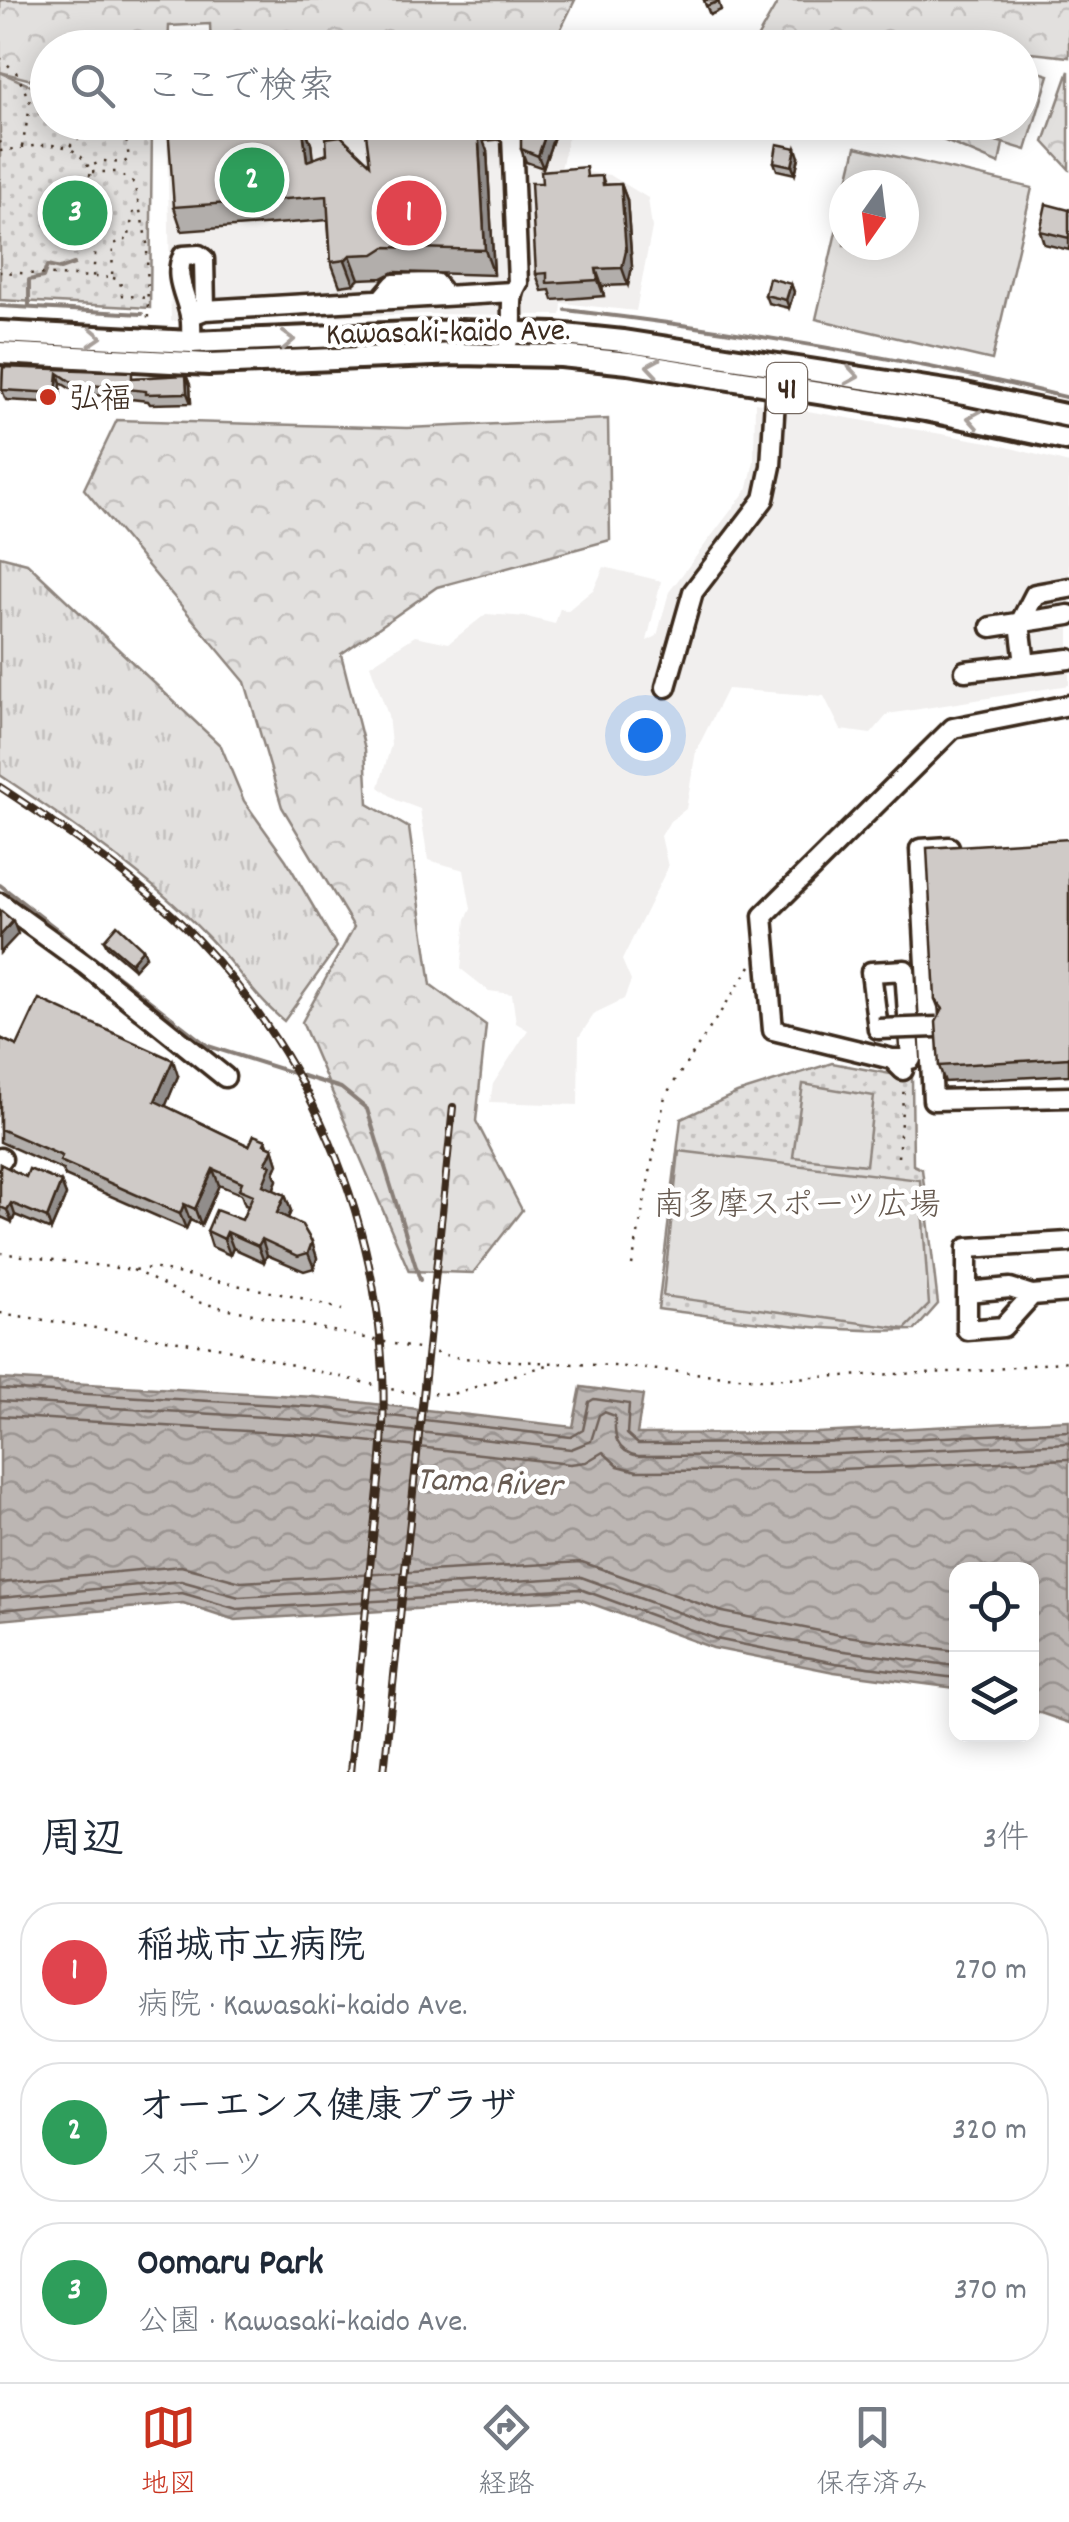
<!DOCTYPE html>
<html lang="ja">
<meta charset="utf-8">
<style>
:root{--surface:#fff;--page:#f6f6f7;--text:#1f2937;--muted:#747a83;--line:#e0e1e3;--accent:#c8321e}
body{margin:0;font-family:Dekko,"Klee One",sans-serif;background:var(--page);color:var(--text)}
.controls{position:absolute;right:30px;bottom:30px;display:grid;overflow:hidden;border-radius:20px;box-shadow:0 5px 25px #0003}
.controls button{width:90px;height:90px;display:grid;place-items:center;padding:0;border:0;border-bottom:2px solid var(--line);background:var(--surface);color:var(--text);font:50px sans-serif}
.compass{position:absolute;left:829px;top:170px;width:90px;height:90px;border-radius:50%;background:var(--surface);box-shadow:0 5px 25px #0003;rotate:194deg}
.you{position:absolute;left:645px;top:735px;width:35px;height:35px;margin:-25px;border:8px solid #fff;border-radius:50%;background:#1a73e8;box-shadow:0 0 0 15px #1a73e833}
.badge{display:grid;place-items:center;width:65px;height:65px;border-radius:50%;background:var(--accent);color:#fff;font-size:32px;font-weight:700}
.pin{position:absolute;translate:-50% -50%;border:5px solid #fff;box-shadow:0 2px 10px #0006}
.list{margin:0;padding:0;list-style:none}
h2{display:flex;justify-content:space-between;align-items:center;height:130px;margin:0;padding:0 40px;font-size:42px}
h2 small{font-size:32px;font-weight:400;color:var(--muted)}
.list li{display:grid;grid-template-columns:65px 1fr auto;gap:30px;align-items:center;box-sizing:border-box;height:140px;margin:0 20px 20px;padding:0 20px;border:2px solid var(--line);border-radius:40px}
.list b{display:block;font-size:38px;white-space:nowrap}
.list p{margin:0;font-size:32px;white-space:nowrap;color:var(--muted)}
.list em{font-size:32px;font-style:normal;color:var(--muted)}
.icon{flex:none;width:55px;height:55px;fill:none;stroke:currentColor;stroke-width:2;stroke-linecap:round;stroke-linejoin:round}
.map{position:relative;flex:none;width:1069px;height:1772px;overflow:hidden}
.search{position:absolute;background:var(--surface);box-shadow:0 5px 25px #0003;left:30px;right:30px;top:30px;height:110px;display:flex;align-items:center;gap:25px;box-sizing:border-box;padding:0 35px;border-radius:55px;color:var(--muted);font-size:38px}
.sheet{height:610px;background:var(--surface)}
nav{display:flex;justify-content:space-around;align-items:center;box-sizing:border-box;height:140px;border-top:2px solid var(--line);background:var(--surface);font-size:28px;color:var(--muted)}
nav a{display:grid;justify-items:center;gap:5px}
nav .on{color:var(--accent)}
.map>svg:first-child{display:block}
.built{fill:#f1efee}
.grass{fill:url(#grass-tufts);stroke:#8e857e;stroke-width:2.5}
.forest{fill:url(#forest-crowns);stroke:#8e857e;stroke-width:2.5}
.park{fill:url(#park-dots);stroke:#8e857e;stroke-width:2.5}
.pitch{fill:#e2e0de;stroke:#8e857e;stroke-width:2.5}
.water{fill:url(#water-waves);stroke:#887e77;stroke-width:2.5}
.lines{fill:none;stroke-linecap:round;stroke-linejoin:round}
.shore{stroke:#6f625a;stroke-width:2.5}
.stream{stroke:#887e77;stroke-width:4}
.minor-casing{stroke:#3b2a1e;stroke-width:25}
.major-casing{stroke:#3b2a1e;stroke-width:28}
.path{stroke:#3b2a1e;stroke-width:2.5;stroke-dasharray:2.5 8;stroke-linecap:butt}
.minor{stroke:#fff;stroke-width:18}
.major{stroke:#fff;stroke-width:20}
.rail-casing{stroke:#3b2a1e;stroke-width:8}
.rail{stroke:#fff;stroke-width:4;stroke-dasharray:11;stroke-linecap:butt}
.minor-bridge-casing{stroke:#3b2a1e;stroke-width:25;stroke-linecap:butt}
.minor-bridge{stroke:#fff;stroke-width:18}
.wall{fill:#b2aeab;stroke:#3b2a1e;stroke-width:2.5}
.shaded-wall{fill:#918d8b;stroke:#3b2a1e;stroke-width:2.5}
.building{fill:#cfcac7;stroke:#3b2a1e;stroke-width:2.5}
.oneway{stroke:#a79f9a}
.poi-dot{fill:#c8321e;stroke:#fff;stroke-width:4}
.labels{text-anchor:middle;stroke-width:9;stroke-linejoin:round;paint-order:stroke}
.shield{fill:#fff;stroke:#766a62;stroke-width:2.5}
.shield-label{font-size:30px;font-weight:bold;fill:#3b2a1e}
.street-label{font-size:32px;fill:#3b2a1e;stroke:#fff}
.poi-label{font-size:32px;fill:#3b2a1e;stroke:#fff;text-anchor:start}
.park-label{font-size:32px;fill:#65584e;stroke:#fff}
.water-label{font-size:35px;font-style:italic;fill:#685b52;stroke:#fff}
</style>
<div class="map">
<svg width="1069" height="1772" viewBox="0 0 1069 1772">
<defs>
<pattern id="grass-tufts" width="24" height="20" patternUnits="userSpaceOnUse" patternTransform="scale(2.5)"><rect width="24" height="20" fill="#e2e0de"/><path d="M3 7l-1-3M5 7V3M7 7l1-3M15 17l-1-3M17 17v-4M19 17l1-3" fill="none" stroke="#c3c0be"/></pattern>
<pattern id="forest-crowns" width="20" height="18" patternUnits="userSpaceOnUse" patternTransform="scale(2.5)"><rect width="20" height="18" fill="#e2e0de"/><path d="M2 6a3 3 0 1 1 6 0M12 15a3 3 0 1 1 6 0" fill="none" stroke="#c3c0be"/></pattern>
<pattern id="park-dots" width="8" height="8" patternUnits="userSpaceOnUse" patternTransform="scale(2.5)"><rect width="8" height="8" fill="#e2e0de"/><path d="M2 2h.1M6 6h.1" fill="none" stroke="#c3c0be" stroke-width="1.8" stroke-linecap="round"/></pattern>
<pattern id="water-waves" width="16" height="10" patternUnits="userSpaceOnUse" patternTransform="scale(2.5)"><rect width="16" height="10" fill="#bcb6b3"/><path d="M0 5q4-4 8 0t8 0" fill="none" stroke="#9a9491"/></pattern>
</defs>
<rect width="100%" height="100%" fill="#fff"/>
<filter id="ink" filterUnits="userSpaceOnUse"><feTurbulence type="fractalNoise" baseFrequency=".01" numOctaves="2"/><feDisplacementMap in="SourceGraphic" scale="20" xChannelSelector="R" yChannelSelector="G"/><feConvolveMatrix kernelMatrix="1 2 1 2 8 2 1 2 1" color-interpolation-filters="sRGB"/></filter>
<g filter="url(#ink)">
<!-- built -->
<path class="built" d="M276 122 571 123 561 169 610 175 648 198 652 228 636 311 562 303 561 315 429 314 171 321 167 134Z
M755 402 988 442 1069 463V685L888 714 871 734 841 730 824 696 727 689 696 751 686 809 670 821 661 836 668 867 622 960 631 981 624 999 595 1013 579 1037 578 1105 490 1102 493 1084 528 1030 516 1023 512 994 489 991 461 969 466 919 471 909 464 870 428 860 420 809 396 800 379 787 391 745 388 715 370 665 415 636 449 643 486 614 527 617 555 624 560 608 567 611 594 589 604 567 661 581 647 641 657 636 669 592 748 488 754 461Z"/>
<!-- grass -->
<path class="grass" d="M0 556 27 563 221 746 244 801 286 860 337 947 284 1021C254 997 234 963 207 936 149 876 69 821 0 775Z"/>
<!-- forest -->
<path class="forest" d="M0 0H575L552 47H211L210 24 169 26 168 47 48 48 47 84 0 72Z
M779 0H1069V57L1023 52 1022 56V48L752 47Z
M1069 71V169L1044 142Z
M903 123H1007L999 164Z
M608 419 610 540 437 587 341 654 365 749 368 804 409 828 431 985 486 1025 476 1121 522 1210 473 1273 409 1271 302 1022 354 927 282 807 245 682 84 489 117 420 407 428Z"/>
<!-- park -->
<path class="park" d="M0 72 36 88 39 114H47L48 122 152 125 150 308 0 300Z
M832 1063 912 1078 913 1165 922 1169 938 1304 915 1330C829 1333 743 1320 658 1309L681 1119 737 1093Z"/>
<!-- pitch -->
<path class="pitch" d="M1022 67 1049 75 1026 150 986 138 990 123 1022 122Z
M856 147 1032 188 992 360 816 319 844 197V245H904V185H847Z
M803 1084 874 1096 866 1165 793 1157Z
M679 1151 920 1180 929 1305 905 1329 663 1296Z"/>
<!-- water -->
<path class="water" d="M0 1379 314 1397 573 1427 581 1387 643 1395 637 1434 817 1433 1069 1420V1723L1032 1710V1570H956V1688L834 1672 713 1648 579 1599 235 1620 183 1603 0 1620Z"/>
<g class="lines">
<!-- shore -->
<path class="shore" d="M0 1389 313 1407 571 1437 583 1430 589 1402 594 1399 629 1404 627 1434 638 1444 817 1443 1069 1431
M0 1401 312 1420 571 1449 591 1441 599 1415 604 1412 615 1416C614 1436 615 1451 638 1456L817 1455 1069 1443
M0 1416 310 1435 570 1464 586 1462 603 1452 618 1466 637 1471 818 1470 1069 1459
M0 1583 181 1566 241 1582 582 1562 723 1612 840 1635 956 1651
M0 1598 181 1581 239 1597 581 1577 719 1627 837 1650 956 1666
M0 1610 182 1593 237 1609 580 1589 716 1639 835 1663 956 1678"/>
<!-- stream -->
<path class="stream" d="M0 306 142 314
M29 307V280L43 277 47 266 60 269 74 264
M566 310C735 330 904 357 1069 398
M0 885 208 1046 341 1088 367 1109 420 1280"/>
<defs>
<path id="minor" d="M455 132 502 128 512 136 518 283C506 300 517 322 508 341
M382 298 394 284 435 283 441 290
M190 316 205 310 512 292
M191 342C191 333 192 323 190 315 186 295 173 276 183 256L199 255 204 259 205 310
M991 627 1069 615
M1025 664 1020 623 1035 594 1069 588
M965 671 1069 659
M666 687 693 592 764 499 771 466 777 365
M949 847 920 849 933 1100 1069 1097
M0 903 87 966 225 1077
M878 1029 871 972 905 970 911 1059H892
M903 1070 892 1059 773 1030 763 916 953 728 1069 705
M0 1158 2 1159
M967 1292V1248L1069 1242
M1032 1295 1003 1327 967 1330V1292L1010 1288 1032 1295 1069 1292"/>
<path id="major" d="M0 332 191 342 461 331 555 334 623 341 965 394 1069 416
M0 353 209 364 458 354 561 356 628 363 926 410 1069 440"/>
</defs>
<!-- minor casing -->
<use href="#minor" class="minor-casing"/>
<!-- major casing -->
<use href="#major" class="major-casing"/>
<!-- path -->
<path class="path" d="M0 58 16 72 31 104 43 102
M0 141 2 149
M70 146 77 139 126 137 129 159 123 163 103 161 91 166
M22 147 30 107
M0 151C34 147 74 132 91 172L83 199 95 218 97 232 93 277 0 272
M92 172H116L134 183 147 243 148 323
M95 277 112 278 113 245 123 239 128 241 133 213H138
M113 278 120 280 122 295 146 298
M898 1157 904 1086
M0 1253 133 1270 152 1268 301 1298 342 1310
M632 1265 665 1096 751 966
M133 1270 201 1303 460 1358 614 1366 760 1379 978 1371 1069 1361
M0 1313 223 1348 403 1392 452 1394 551 1364"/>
<!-- minor -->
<use href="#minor" class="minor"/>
<!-- major -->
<use href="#major" class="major"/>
<defs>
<path id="rail" d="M0 787C68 832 140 880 197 939 309 1058 375 1210 383 1373 386 1431 378 1489 372 1547 365 1622 357 1697 350 1772
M384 1772 453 1107"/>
</defs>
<!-- rail casing -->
<use href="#rail" class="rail-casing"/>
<!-- rail -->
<use href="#rail" class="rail"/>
<defs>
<path id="minor-bridge" d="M878 1029 937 1027"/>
</defs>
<!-- minor-bridge casing -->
<use href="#minor-bridge" class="minor-bridge-casing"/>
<!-- minor-bridge -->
<use href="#minor-bridge" class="minor-bridge"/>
</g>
<!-- wall -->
<path class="wall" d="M704 0H718L721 10 710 15Z
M236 122H303L311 143 312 159 370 164 463 126 487 151 494 275 394 272 382 278 359 279 354 284 340 286 331 262 328 220 182 231 174 207Z
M559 122 543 168 526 162 521 149Z
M799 157 795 174 777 170 774 162Z
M602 176 605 185 621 184 627 200 632 267 628 285 602 286 604 296 553 300 550 290 542 291 536 274 589 177Z
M1069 210V250L1044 244 1040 231Z
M791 284 794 292 789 308 768 303 765 295Z
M3 367 134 378 186 375 190 385 191 403 150 404 148 401 77 393 61 383 60 403 6 400 2 390Z
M1069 839V1075L945 1082 939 1066 941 1014 935 999Z
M104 940 143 949 146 956 134 969 107 946Z
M0 1038 17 1046 178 1076 165 1106 249 1146 266 1140 268 1146 273 1148 278 1164 274 1173 277 1180 273 1190 285 1195 291 1211 288 1218 312 1242 317 1258 314 1268 304 1271 267 1255 264 1262 233 1248 230 1255 212 1247 207 1231 242 1220 248 1206 245 1205 241 1194 219 1185 201 1225 190 1220 186 1229 65 1176 63 1170 0 1142Z
M0 1164 26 1177 61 1182 66 1195 51 1230 15 1215 12 1222 1 1217 0 1220Z"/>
<!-- shaded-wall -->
<path class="shaded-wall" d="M302 122 311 143 316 185 307 161Z
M550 122H559L543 168 538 156Z
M478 126 487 151 494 275 485 250Z
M796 148 799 157 795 174 792 166Z
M621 184 627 200 632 267 628 285 622 268Z
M350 255 359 279 354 284 345 260Z
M596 269 602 286 604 296 598 280Z
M791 284 794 292 789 308 786 300Z
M58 373 61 383 60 403 56 393Z
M186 375 190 385 191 403 187 393Z
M13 921 18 934 0 953V936Z
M143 949 146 956 134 969 131 963Z
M173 1060 178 1076 161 1117 155 1101Z
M266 1140 271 1153 273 1148 278 1164 274 1173 277 1180 269 1201 263 1185 266 1163 264 1144Z
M213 1169 219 1185 201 1225 195 1209Z
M61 1182 66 1195 51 1230 47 1218Z
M285 1195 291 1211 283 1229 277 1213Z
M11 1203 15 1215 12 1222 7 1210Z
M184 1204 190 1220 186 1229 180 1214Z
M227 1232 233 1248 230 1255 224 1239Z
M262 1239 267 1255 264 1262 258 1246Z
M312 1242 317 1258 314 1268 308 1253Z"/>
<!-- building -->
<path class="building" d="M704 0H718V2L706 6Z
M236 122H302L307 161 327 154 326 138 341 136 370 164 365 126 412 122H461V126H478L485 250 385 247 374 254 350 255 345 260 331 262 327 196 174 207 168 126Z
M526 122H550L538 156 521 149V138Z
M777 144 796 148 792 166 774 162Z
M586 167 587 177 602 176 603 185 621 184 626 251 622 268 596 269 598 280 547 283V273L536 274 531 183H542L541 171Z
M1046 204 1069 210V238L1040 231Z
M769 278 791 284 786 300 765 295Z
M3 367 132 372V378L186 375 187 393 146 394V391L73 383 58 373 56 393 2 390Z
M1069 839V1058L939 1066 936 1022 943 1009 935 999 927 848Z
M0 910 13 921 0 936Z
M117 925 143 949 131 963 104 940Z
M39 999 173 1060 155 1101 249 1146 254 1135 266 1140 264 1144 273 1148 266 1163 271 1165 263 1185 285 1195 277 1213 302 1225 312 1242 308 1253 298 1256 262 1239 258 1246 227 1232 224 1239 207 1231 216 1210 242 1220 253 1195 239 1189 242 1182 213 1169 195 1209 184 1204 180 1214 60 1161 62 1156 0 1129V1038L17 1046Z
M0 1164 26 1177 29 1169 61 1182 47 1218 11 1203 7 1210 0 1207Z"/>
<!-- one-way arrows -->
<defs><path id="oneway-chevron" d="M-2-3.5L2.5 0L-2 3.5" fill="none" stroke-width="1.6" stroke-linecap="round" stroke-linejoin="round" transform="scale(2.5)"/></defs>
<g class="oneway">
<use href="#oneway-chevron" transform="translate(95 337) rotate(3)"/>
<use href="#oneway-chevron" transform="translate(288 340) rotate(-2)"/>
<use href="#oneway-chevron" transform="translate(653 367) rotate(-171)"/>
<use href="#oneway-chevron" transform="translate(852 376) rotate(9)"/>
<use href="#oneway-chevron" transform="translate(974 419) rotate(-170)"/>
</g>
</g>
<!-- markers -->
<circle class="poi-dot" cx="48" cy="397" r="10"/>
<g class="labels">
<!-- shield labels -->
<rect class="shield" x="767" y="363" width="40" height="50" rx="8"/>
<g class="shield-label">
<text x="787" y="398">41</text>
</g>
<!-- street labels -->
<g class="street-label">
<text transform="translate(448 330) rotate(-1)" y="11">Kawasaki-kaido Ave.</text>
</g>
<!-- poi labels -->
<g class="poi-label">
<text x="68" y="408">弘福</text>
</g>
<!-- park labels -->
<g class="park-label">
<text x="797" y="1214">南多摩スポーツ広場</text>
</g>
<!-- water labels -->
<g class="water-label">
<text transform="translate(489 1480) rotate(3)" y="12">Tama River</text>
</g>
</g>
</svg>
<div class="controls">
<button><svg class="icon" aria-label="locate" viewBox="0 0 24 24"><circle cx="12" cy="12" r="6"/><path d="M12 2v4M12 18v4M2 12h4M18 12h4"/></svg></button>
<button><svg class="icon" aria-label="layers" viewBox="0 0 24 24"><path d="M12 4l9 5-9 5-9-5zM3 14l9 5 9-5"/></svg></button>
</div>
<svg class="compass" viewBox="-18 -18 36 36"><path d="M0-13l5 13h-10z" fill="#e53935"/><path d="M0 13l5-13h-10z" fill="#747a83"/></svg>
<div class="you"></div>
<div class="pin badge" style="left:409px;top:213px;background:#e0444e">1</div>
<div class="pin badge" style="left:252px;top:180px;background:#2e9e5b">2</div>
<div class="pin badge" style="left:75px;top:213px;background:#2e9e5b">3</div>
<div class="search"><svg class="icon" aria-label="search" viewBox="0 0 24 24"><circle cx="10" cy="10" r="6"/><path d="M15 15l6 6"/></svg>ここで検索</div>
</div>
<section class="sheet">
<h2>周辺<small>3件</small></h2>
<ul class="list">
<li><span class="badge" style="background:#e0444e">1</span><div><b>稲城市立病院</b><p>病院 · Kawasaki-kaido Ave.</p></div><em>270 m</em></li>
<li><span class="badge" style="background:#2e9e5b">2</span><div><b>オーエンス健康プラザ</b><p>スポーツ</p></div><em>320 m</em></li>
<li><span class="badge" style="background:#2e9e5b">3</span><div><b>Oomaru Park</b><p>公園 · Kawasaki-kaido Ave.</p></div><em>370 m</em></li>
</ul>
</section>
<nav>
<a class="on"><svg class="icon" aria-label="map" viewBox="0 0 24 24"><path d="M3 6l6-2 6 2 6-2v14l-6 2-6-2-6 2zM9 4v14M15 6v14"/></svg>地図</a>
<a><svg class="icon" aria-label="directions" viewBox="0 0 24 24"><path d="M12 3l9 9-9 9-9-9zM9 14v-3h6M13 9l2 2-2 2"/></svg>経路</a>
<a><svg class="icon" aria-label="saved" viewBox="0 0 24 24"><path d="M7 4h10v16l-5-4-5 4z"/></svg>保存済み</a>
</nav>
